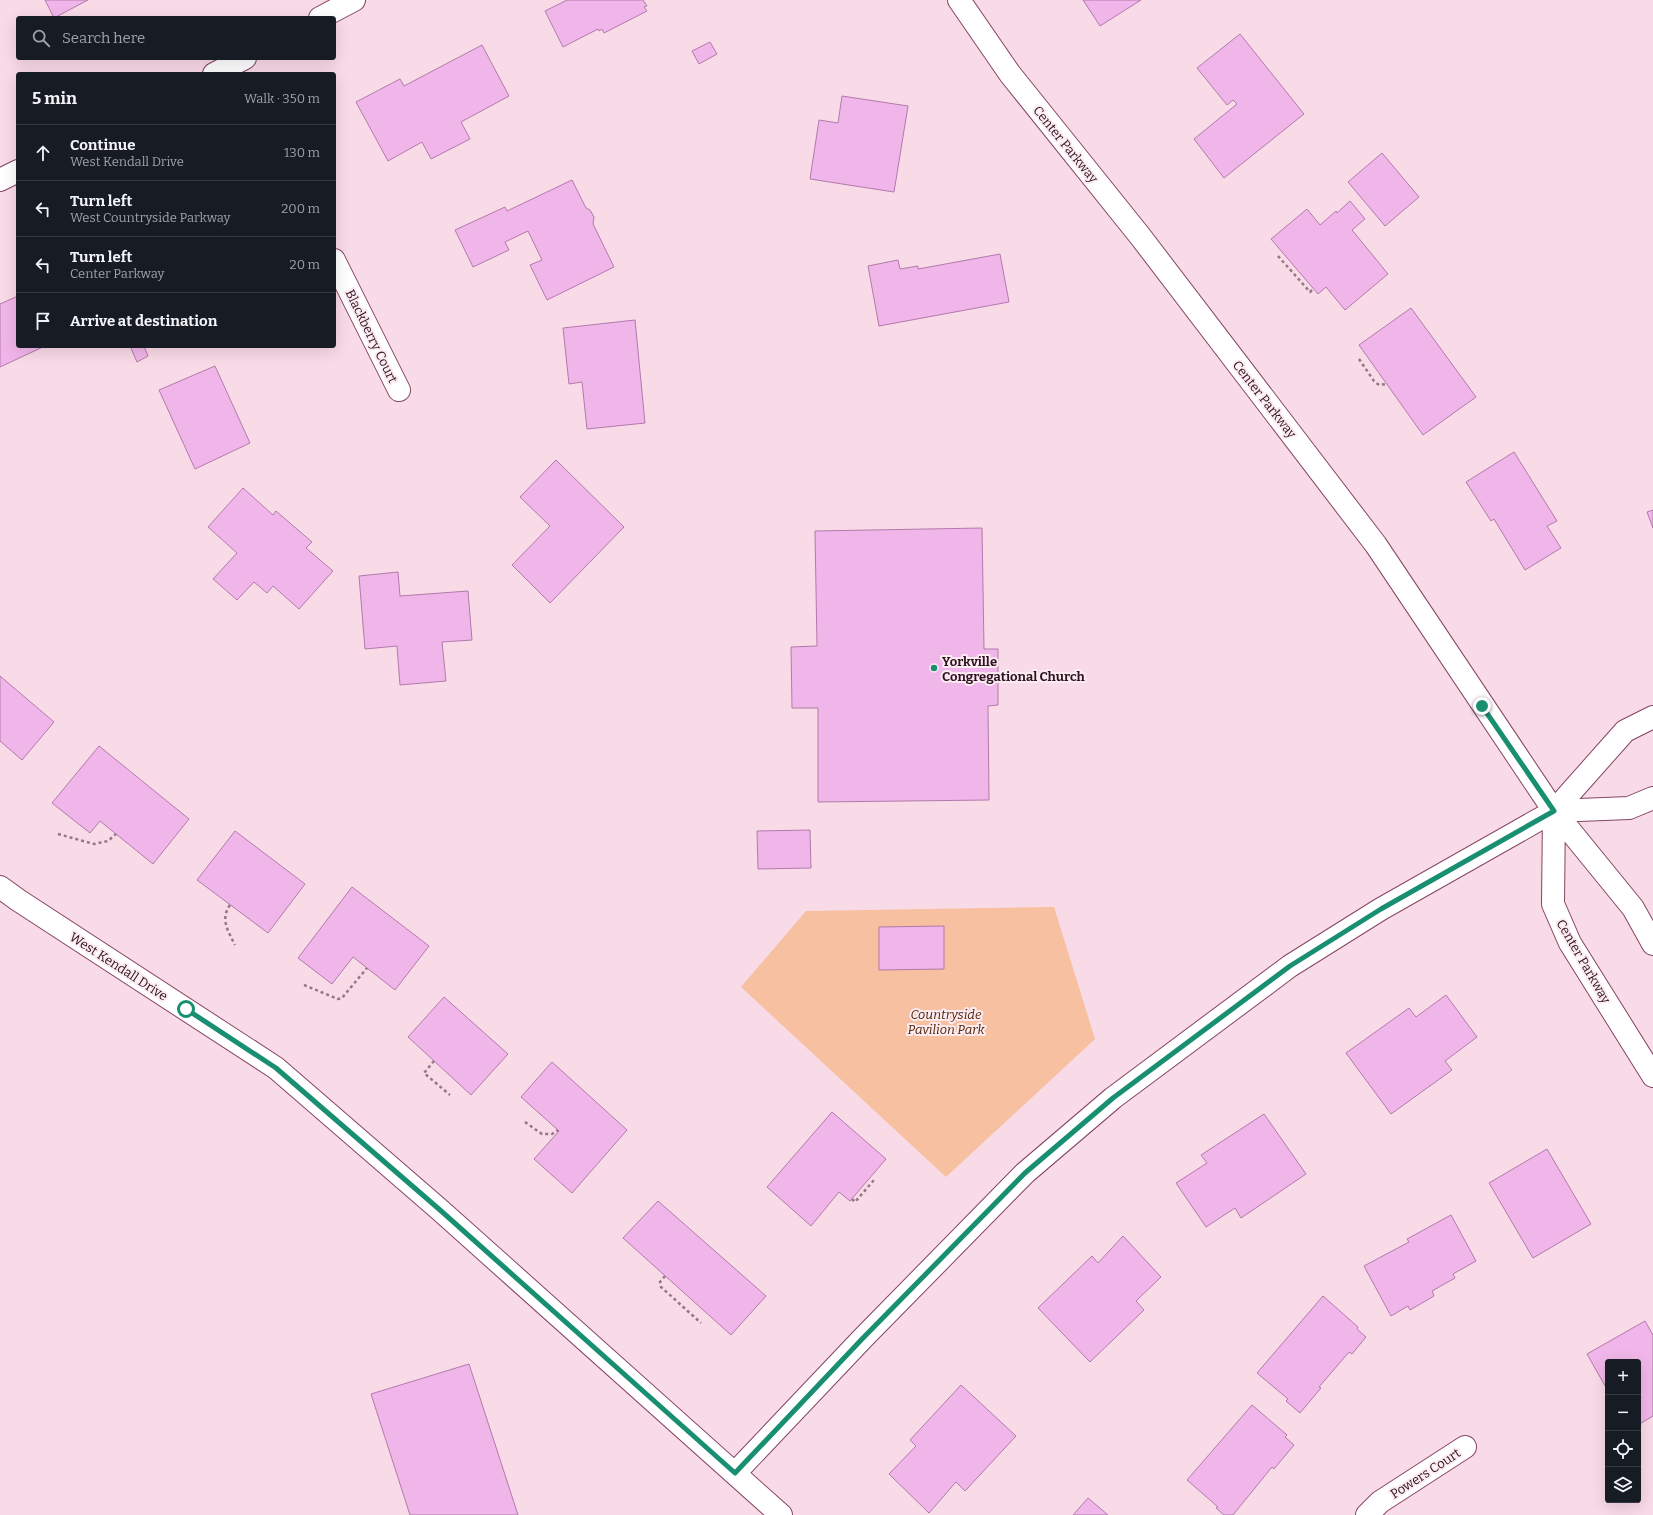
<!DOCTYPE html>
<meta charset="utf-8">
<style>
:root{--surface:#171b24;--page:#242831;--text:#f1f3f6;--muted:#9ea1a6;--line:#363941}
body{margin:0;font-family:Bitter,serif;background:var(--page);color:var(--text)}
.controls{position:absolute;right:12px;bottom:12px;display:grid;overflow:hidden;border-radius:4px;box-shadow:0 4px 16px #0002}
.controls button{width:36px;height:36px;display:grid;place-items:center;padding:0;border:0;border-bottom:1px solid var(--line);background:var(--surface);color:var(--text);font:20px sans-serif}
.stop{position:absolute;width:12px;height:12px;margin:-9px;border:3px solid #198f72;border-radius:50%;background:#fff}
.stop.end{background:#198f72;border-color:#fff;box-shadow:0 1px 4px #0008}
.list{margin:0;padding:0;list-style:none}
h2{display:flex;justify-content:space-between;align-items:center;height:52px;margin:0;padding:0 16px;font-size:17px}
h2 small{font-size:13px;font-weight:400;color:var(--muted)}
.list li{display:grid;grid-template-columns:26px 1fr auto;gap:12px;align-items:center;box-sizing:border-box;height:56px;padding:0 16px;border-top:1px solid var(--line)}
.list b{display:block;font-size:15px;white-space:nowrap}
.list p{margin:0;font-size:13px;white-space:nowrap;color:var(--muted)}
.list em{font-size:13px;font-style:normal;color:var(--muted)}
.icon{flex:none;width:22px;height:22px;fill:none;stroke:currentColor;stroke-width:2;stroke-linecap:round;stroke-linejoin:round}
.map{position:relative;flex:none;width:1653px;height:1515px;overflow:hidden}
.search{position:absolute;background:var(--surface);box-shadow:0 4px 16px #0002;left:16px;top:16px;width:320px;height:44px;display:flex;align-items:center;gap:10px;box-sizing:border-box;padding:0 14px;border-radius:4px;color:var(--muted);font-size:15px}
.panel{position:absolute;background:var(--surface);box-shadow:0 4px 16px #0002;left:16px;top:72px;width:320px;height:276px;border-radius:4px}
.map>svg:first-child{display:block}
.green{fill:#f7c0a1}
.building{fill:#f1b6e9;stroke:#b17aab}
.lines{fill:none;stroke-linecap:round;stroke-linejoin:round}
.minor-casing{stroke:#854564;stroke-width:24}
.path{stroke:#947784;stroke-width:2.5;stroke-dasharray:3 3;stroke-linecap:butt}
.minor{stroke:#fff;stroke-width:22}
.route{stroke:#198f72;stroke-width:5}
.poi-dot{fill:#198f72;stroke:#fcecf2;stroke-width:1.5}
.labels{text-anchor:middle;stroke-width:4;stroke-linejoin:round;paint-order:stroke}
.street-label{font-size:13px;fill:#2d121f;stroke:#fcecf2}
.poi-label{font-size:13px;font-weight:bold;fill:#2d121f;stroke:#fcecf2;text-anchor:start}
.park-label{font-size:13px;font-style:italic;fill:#4e2407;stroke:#fcecf2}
</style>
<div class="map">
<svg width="1653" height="1515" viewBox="0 0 1653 1515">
<rect width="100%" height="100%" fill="#f9dae7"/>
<!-- green -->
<path class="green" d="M1054 907 1095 1039 946 1177 741 987 806 911Z"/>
<!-- building -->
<path class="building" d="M45 0H88L54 18Z
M567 0H643L647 6 644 7 647 11 604 33 602 29 599 31 598 29 563 47 545 11Z
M1083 0H1141L1100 26Z
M1240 34 1304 114 1224 178 1194 139 1237 104 1233 100 1227 105 1197 68Z
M710 42 717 54 699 64 692 51Z
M482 45 509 96 461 122 470 139 431 159 422 142 388 161 356 102 400 79 404 86Z
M842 96 908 106 894 192 810 179 819 120 838 123Z
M1382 153 1419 197 1385 226 1348 182Z
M572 180 586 208 590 210 594 217 593 224 614 267 547 300 530 265 542 260 528 231 505 242 509 250 473 267 455 230 505 207 507 211Z
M1350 201 1365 219 1352 230 1388 274 1345 310 1326 287 1318 294 1271 239 1307 209 1320 225 1336 211 1337 213Z
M1000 254 1009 302 879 326 868 266 898 260 900 269 918 266V269Z
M18 296V346H45L0 367V304Z
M1411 308 1476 397 1423 435 1359 345Z
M635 320 645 423 587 429 582 382 569 384 563 328Z
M130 346H144L148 356 137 362Z
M215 366 250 443 195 469 159 390Z
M1514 452 1557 521 1547 526 1561 548 1525 570 1494 519 1491 521 1466 482Z
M556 460 624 527 550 603 512 565 550 526 520 497Z
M243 488 273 515 276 511 312 542 306 548 333 571 299 609 273 586 267 593 254 582 237 600 213 579 237 553 208 527Z
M1653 510V528L1647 512Z
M982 528 984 649H998V705L988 706 989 800 818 802V708H792L791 647 817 646 815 531Z
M398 572 400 596 468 591 472 640 442 642 446 681 400 685 397 646 365 649 359 576Z
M0 676 54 722 22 760 0 741Z
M99 746 189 819 153 864 100 821 90 833 52 803Z
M810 830 811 868 758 869 757 831Z
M235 831 305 884 268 933 197 880Z
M352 887 429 946 395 990 353 957 332 984 298 958Z
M944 926V969L879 970V927Z
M1446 995 1477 1037 1445 1061 1452 1070 1391 1114 1346 1053 1409 1008 1416 1017Z
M444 997 508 1054 471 1095 408 1037Z
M552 1062 627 1130 572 1193 534 1159 559 1131 521 1097Z
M832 1112 886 1159 850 1201 839 1192 811 1226 767 1187Z
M1264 1114 1306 1174 1241 1218 1235 1208 1206 1227 1176 1183 1207 1163 1201 1155Z
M1547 1149 1591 1224 1533 1258 1489 1183Z
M658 1201 766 1296 731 1335 623 1238Z
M1451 1215 1476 1261 1453 1274 1455 1278 1432 1291 1434 1296 1410 1310 1408 1306 1391 1316 1364 1266 1409 1242 1407 1239Z
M1123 1236 1161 1277 1136 1301 1144 1310 1090 1362 1038 1308 1092 1256 1098 1263Z
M1323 1296 1358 1327 1357 1329 1366 1337 1352 1354 1349 1352 1319 1387 1321 1388 1300 1413 1286 1401 1288 1399 1257 1373Z
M1645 1321 1653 1335V1416L1638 1425V1362H1608V1391L1587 1354Z
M469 1364 518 1515H410L371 1394Z
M961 1385 1016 1436 965 1491 956 1482 929 1513 889 1474 916 1446 910 1440Z
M1252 1405 1287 1435 1285 1437 1294 1445 1274 1469 1272 1467 1233 1515H1224L1216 1508 1218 1507 1187 1480Z
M1088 1498 1108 1515H1073Z"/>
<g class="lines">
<defs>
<path id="minor" d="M959 0 1010 74 1140 236 1376 545 1554 811 1633 908 1653 944
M320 18 354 0
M214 74 245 58
M0 180 18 171
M334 260 399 390
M1554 811 1553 904 1570 943 1653 1076
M1554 811 1629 808 1653 798
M0 887 18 900 276 1068 440 1210 781 1515
M735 1473 863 1338 1025 1173 1113 1098 1290 966 1381 909 1554 811 1625 731 1653 717
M1367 1515 1380 1502 1465 1447"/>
</defs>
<!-- minor casing -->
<use href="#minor" class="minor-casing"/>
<!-- path -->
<path class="path" d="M1278 256 1310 292 1314 288
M1359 359 1374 381 1379 385 1386 384
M58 834 94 844 108 841 116 834
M230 905C220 919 228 931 235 945
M304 985 338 999 342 998 367 968
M434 1061 424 1073 450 1095
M525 1122 542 1134H552L558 1130
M852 1199 855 1202 874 1180
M665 1276 660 1282 661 1287 701 1323"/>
<!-- minor -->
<use href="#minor" class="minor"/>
</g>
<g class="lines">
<!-- route -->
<path class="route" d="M186 1009 276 1068 440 1210 735 1473 863 1338 1025 1173 1113 1098 1290 966 1381 909 1554 811 1482 706"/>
</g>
<!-- markers -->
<circle class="poi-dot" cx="934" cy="668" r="4"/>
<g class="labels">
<!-- street labels -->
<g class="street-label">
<text transform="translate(1066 144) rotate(51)" y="5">Center Parkway</text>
<text transform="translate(372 336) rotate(64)" y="5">Blackberry Court</text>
<text transform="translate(1265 399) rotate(52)" y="5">Center Parkway</text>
<text transform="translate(1584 961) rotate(60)" y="5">Center Parkway</text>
<text transform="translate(119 966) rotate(33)" y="5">West Kendall Drive</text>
<text transform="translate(1425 1473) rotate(-33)" y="5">Powers Court</text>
</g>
<!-- poi labels -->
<g class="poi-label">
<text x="942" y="666">Yorkville<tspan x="942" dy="15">Congregational Church</tspan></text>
</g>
<!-- park labels -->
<g class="park-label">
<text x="946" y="1019">Countryside<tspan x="946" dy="15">Pavilion Park</tspan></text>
</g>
</g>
</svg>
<div class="controls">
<button>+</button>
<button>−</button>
<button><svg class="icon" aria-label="locate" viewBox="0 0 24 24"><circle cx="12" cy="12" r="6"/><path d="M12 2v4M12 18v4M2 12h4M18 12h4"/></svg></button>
<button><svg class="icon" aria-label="layers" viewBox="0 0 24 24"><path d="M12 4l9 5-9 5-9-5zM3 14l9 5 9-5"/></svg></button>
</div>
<div class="stop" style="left:186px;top:1009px"></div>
<div class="stop end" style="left:1482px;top:706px"></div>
<div class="search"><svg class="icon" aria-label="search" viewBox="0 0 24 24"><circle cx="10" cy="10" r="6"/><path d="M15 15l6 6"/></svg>Search here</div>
<section class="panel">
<h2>5 min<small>Walk · 350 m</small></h2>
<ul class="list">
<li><svg class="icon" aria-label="ahead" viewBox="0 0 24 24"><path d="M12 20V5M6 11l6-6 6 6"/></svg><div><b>Continue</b><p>West Kendall Drive</p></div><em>130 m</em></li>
<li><svg class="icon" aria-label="left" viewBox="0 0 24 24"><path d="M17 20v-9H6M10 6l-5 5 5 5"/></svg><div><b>Turn left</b><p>West Countryside Parkway</p></div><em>200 m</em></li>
<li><svg class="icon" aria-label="left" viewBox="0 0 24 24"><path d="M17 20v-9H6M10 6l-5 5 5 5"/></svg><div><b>Turn left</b><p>Center Parkway</p></div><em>20 m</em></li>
<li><svg class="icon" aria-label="arrive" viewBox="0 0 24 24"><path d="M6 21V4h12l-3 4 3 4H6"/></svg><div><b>Arrive at destination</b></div></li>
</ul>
</section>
</div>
